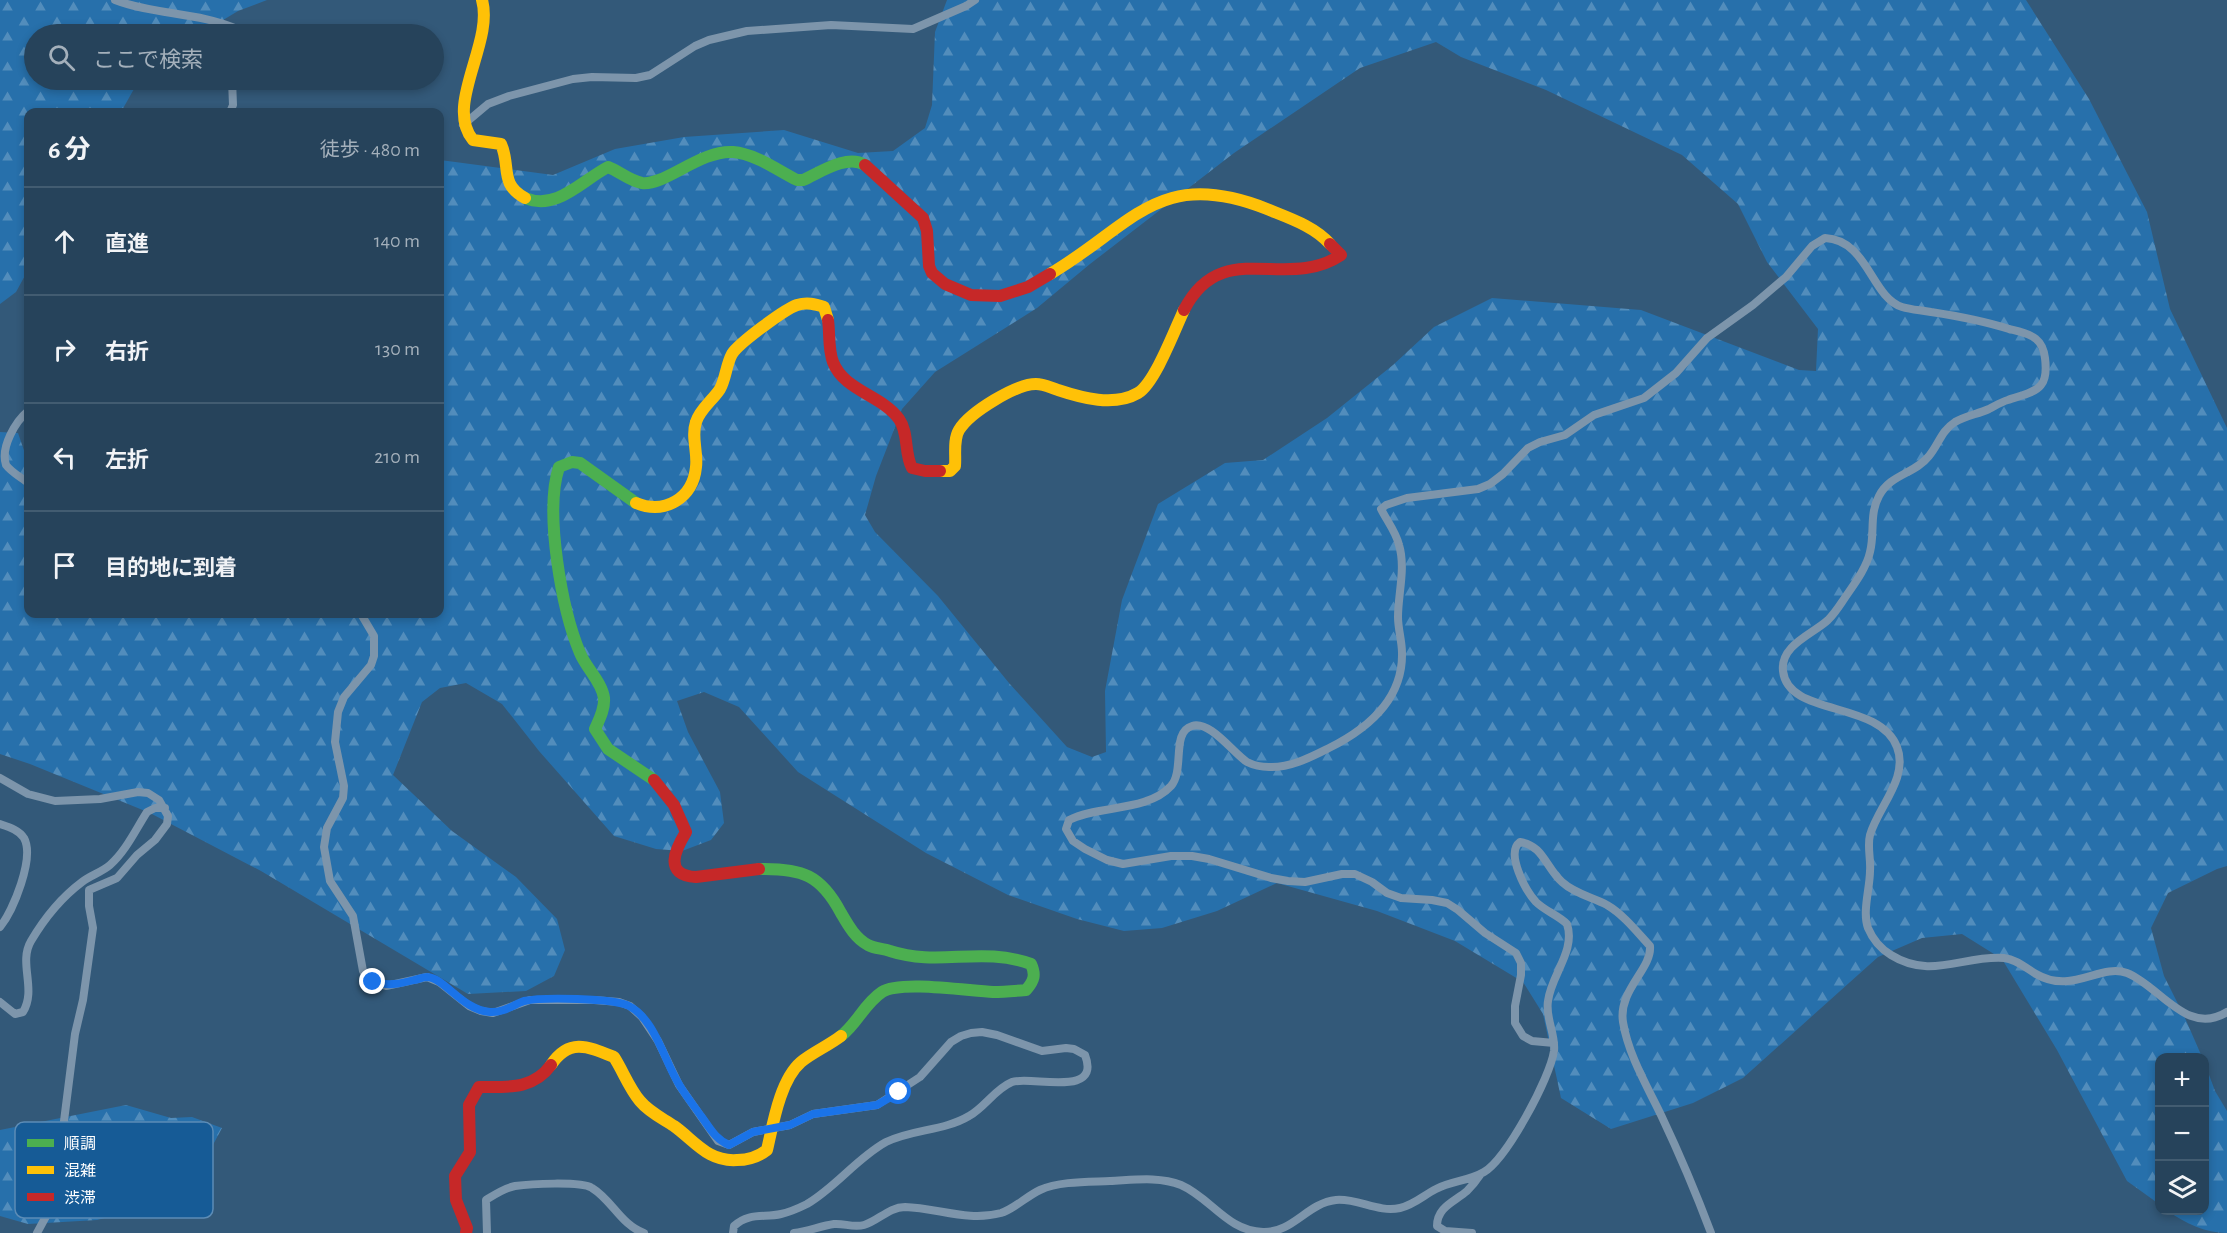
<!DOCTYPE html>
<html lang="ja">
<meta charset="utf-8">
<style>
:root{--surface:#26435b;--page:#324e64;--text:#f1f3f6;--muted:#a4b0bb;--line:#425c71}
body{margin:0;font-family:"Alegreya Sans","Noto Sans JP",sans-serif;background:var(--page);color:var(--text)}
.controls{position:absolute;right:18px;bottom:18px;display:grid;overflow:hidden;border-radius:12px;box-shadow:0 3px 9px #0003}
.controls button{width:54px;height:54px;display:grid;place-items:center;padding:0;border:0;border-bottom:2px solid var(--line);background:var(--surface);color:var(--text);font:30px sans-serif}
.stop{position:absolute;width:18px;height:18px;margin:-14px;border:4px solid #1a73e8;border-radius:50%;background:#fff}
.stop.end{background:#1a73e8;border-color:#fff;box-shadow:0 2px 6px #0008}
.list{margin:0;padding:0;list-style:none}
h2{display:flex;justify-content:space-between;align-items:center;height:78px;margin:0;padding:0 24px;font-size:26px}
h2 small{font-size:20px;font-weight:400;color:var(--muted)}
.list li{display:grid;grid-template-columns:39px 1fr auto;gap:18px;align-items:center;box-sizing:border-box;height:108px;padding:0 24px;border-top:2px solid var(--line)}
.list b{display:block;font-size:22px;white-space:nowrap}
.list em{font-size:20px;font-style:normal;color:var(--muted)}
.icon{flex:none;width:33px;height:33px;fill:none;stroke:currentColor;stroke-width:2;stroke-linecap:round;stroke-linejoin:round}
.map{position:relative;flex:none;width:2227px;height:1233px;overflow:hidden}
.search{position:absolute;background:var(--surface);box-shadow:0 3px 9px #0003;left:24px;top:24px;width:420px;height:66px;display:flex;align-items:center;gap:15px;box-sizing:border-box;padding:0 21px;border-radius:33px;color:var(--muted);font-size:22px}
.panel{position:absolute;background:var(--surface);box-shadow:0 3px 9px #0003;left:24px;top:108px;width:420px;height:510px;border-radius:12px}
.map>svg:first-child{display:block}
.forest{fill:url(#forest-firs);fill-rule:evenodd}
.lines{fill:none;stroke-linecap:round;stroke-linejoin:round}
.street{stroke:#7d95ab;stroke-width:8}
.fast{stroke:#4caf50;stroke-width:12}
.slow{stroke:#ffc107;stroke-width:12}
.jam{stroke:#c62828;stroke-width:12}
.route{stroke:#1a73e8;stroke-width:8}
.key{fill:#165b96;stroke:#5c8cb6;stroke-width:1.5}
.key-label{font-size:16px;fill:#fff}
</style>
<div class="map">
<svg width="2227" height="1233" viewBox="0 0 2227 1233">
<defs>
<pattern id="forest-firs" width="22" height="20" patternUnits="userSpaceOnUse" patternTransform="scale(1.5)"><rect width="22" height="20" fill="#2770ab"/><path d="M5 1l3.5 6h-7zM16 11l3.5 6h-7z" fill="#528dbc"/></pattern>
</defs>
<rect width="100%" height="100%" fill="#335979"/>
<!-- forest -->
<path class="forest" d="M0 0H267L238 11 200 34H34V80H139L121 112H28V270L16 292 0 304Z
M947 0H2026L2089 99 2147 212 2170 309 2227 428V866L2217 869 2168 893 2151 928 2164 976 2185 1018 2202 1057 2160 1058 2159 1204 2127 1181 2057 1050 2002 959 1962 934 1922 938 1878 957 1743 1078 1693 1103 1611 1129 1561 1098 1543 1014 1523 982 1455 941 1377 911 1277 883 1217 911 1162 928 1124 931 1077 919 1008 895 926 853 798 772 739 707 704 692 677 701 688 732 720 792 724 823 711 840 682 851 656 849 614 836 539 751 502 704 466 683 440 688 422 702 393 775 452 831 516 877 557 919 565 950 554 976 526 991 468 994 261 871 150 813 30 764 0 754V432L18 433 28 462V614H440V160L553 175 615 149 684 137 784 130 858 153 893 151 925 128 932 105 935 32ZM1436 42 1461 57 1546 90 1682 155 1738 204 1767 262 1818 329 1816 371 1799 370 1641 310 1492 298 1434 327 1393 365 1327 418 1263 460 1225 463 1158 504 1122 600 1105 691 1106 752 1092 757 1067 747 1009 683 938 596 875 532 865 515 876 476 902 409 935 372 1037 308 1090 264 1234 153 1360 68Z
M2205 1064 2215 1091 2227 1111V1233C2205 1233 2185 1223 2168 1211L2204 1210Z
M126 1105 171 1118 192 1117 222 1128 185 1197 97 1220 28 1224 0 1216V1130Z"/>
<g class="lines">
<!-- street -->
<path class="street" d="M115 0C154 15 199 12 237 29L239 34
M230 112 233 105 232 80
M463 125 488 104 509 96 573 79 592 77 636 78 650 75 695 46 709 40 747 31 831 25 913 29 966 6 975 0
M28 411C16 421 0 447 6 465 11 472 22 478 28 483
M361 614 374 636V656L371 665 344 697 338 712 335 742 344 786 343 798 327 828 324 847 330 881 353 916 363 971 367 977 373 982 386 986 427 977 439 982 469 1006 481 1011 493 1013 530 1000H594L619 1002 630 1006 642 1017 658 1041 679 1085 718 1141 729 1145 753 1132 790 1125 813 1114 877 1105 920 1077 951 1042 961 1036 971 1033 982 1032 997 1035 1042 1051 1066 1048 1074 1049 1085 1055C1102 1099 1030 1075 1012 1082 995 1089 985 1107 969 1116 944 1131 912 1129 886 1142 857 1158 836 1187 807 1204 799 1208 790 1212 781 1214 764 1218 749 1212 734 1226L733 1233
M0 778 28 794 55 801 100 799 138 792 148 793 159 800 168 816 167 824 155 840 137 855 117 878 89 890V906L93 928 83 1000 75 1034 64 1121 75 1153 76 1161 37 1233
M0 824C9 827 19 830 24 838 35 858 13 911 0 927
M0 1002 15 1014 23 1012C37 989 18 963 31 941 44 919 62 897 82 882 91 875 102 872 110 865 126 851 136 829 147 812L155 808H165
M1554 1043 1532 1041 1523 1036 1515 1023V1006L1521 975V963L1516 953 1485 933 1458 910 1447 903 1432 900 1401 898 1387 893 1372 882 1355 874H1342L1305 882 1288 881 1271 878 1209 859 1192 856H1171L1123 864 1107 860 1085 849 1073 841 1066 829 1069 820C1098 805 1147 812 1171 786 1185 770 1171 732 1192 726 1210 720 1233 753 1247 762 1253 765 1263 767 1269 767 1290 768 1311 757 1329 748 1367 729 1403 699 1402 653 1402 641 1398 629 1398 617 1398 594 1406 568 1399 545 1396 532 1387 521 1381 509L1386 505 1407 498 1478 489 1490 484 1503 474 1528 448 1540 442 1565 435 1594 415 1644 398 1676 373 1707 338 1753 305 1786 277 1812 246 1825 238C1868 240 1871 297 1902 307 1912 310 1921 310 1931 312 1957 316 1984 321 2009 329 2017 331 2029 333 2036 339 2041 343 2044 350 2045 358 2046 366 2047 378 2041 385 2034 394 2018 396 2008 400 2001 402 1995 406 1989 409 1978 414 1965 416 1955 422 1941 431 1939 444 1929 456 1915 474 1890 474 1879 496 1869 515 1875 533 1870 552 1866 570 1851 588 1842 602 1838 608 1833 615 1828 620 1813 634 1780 645 1783 671 1788 717 1879 700 1897 747 1909 778 1878 807 1870 835 1867 846 1871 859 1870 871 1870 888 1862 912 1868 928 1873 940 1881 949 1891 955 1931 980 1963 955 2004 958 2016 959 2026 968 2036 974 2072 995 2100 963 2127 973 2160 986 2187 1037 2227 1012
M487 1233 486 1200C494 1195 504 1188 515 1186 529 1184 581 1181 592 1188 612 1200 621 1225 644 1233
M794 1233C808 1231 821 1226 834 1224 844 1223 853 1228 864 1225 878 1221 889 1207 905 1207 938 1208 968 1222 1001 1213 1014 1209 1027 1196 1040 1190 1060 1181 1089 1182 1110 1181 1133 1180 1159 1176 1181 1185 1211 1198 1227 1231 1263 1232 1293 1233 1307 1203 1336 1200 1358 1198 1378 1213 1400 1208 1414 1205 1424 1195 1436 1189 1451 1181 1469 1181 1484 1172 1507 1158 1550 1078 1554 1051 1556 1034 1545 1018 1548 1001 1551 975 1576 951 1567 924 1558 915 1545 911 1536 902 1526 891 1505 853 1520 842 1543 845 1546 868 1562 882 1575 894 1592 897 1607 905 1624 915 1637 932 1650 946 1652 969 1618 990 1623 1022 1628 1054 1647 1086 1661 1115 1679 1153 1696 1193 1711 1233
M1472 1233 1445 1231 1437 1226C1437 1207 1454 1202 1467 1191 1472 1186 1476 1181 1480 1175"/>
<!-- fast -->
<path class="fast" d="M525 198C557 211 581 181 608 167 619 171 630 181 642 183 665 186 700 150 733 152 756 154 777 170 797 180H803C821 172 847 154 865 165
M636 503 580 463 572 462 559 467C544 512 562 610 580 653 586 668 602 682 604 698 605 709 599 720 595 729L608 749 654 780
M759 869C802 868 821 875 841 913 848 925 855 938 868 945 875 949 883 948 890 951 939 967 981 946 1031 964 1036 975 1034 981 1026 990 1015 991 1004 992 993 992 969 991 900 980 882 992 864 1004 857 1024 841 1036"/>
<!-- slow -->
<path class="slow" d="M482 0C494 43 444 105 473 140L501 144C511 166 499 184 525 198
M1050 274C1133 225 1159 166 1267 209 1289 218 1314 226 1330 244
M940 471H950L955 466C956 455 953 440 959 430 970 412 1016 384 1036 384 1044 384 1051 388 1058 390 1082 398 1114 407 1138 393 1155 383 1175 329 1184 310
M636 503C665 515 693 498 696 467 698 452 691 437 696 422 700 409 713 400 720 389 726 378 726 365 732 354 739 343 785 309 797 305 807 302 815 304 824 307L828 320
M551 1065C569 1038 587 1046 614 1057 623 1071 629 1088 640 1101 649 1112 662 1118 674 1126 695 1141 708 1162 737 1160 748 1160 758 1157 767 1150 773 1124 780 1080 801 1062 813 1052 828 1046 841 1036"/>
<!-- jam -->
<path class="jam" d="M865 165 923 218 927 231 929 266 932 273 945 284 971 295 1000 296 1028 287 1050 274
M1184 310C1222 236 1286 292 1341 255L1330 244
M828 320C830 334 828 349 833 362 844 391 882 395 899 419 909 433 904 453 912 468L925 471H940
M654 780 674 805 686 832C675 850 663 875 696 877L759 869
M466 1233 467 1228 456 1200 455 1176 470 1152 469 1105 479 1087C507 1087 533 1090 551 1065"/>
</g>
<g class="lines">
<!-- route -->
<path class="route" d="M373 982C388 986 399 984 414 980 417 980 423 977 427 977 445 978 462 1010 490 1012 503 1013 513 1005 524 1001 542 997 614 998 629 1006 655 1019 665 1063 680 1086 686 1096 694 1106 701 1116 710 1128 715 1139 729 1145L753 1132 790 1125 813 1114 877 1105 899 1092"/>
</g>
<!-- legend -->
<rect x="15" y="1122" width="198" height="96" rx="9" class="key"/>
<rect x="27" y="1139" width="27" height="8" fill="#4caf50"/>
<rect x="27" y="1166" width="27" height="8" fill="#ffc107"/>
<rect x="27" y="1193" width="27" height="8" fill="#c62828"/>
<g class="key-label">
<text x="64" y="1149">順調</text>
<text x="64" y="1176">混雑</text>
<text x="64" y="1203">渋滞</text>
</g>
</svg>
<div class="controls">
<button>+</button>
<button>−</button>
<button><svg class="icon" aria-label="layers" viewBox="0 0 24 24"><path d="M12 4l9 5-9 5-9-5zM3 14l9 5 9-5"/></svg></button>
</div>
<div class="stop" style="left:899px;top:1092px"></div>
<div class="stop end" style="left:373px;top:982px"></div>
<div class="search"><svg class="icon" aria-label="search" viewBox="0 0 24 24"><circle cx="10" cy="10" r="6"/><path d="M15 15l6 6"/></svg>ここで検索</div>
<section class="panel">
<h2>6 分<small>徒歩 · 480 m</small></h2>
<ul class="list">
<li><svg class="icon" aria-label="ahead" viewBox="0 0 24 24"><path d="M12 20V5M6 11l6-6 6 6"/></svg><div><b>直進</b></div><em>140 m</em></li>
<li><svg class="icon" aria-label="right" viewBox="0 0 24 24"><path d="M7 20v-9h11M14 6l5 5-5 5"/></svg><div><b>右折</b></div><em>130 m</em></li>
<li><svg class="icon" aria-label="left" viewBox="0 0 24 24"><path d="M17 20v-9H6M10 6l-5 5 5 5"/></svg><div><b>左折</b></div><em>210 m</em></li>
<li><svg class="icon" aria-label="arrive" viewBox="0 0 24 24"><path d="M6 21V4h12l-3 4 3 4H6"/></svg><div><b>目的地に到着</b></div></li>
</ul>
</section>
</div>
